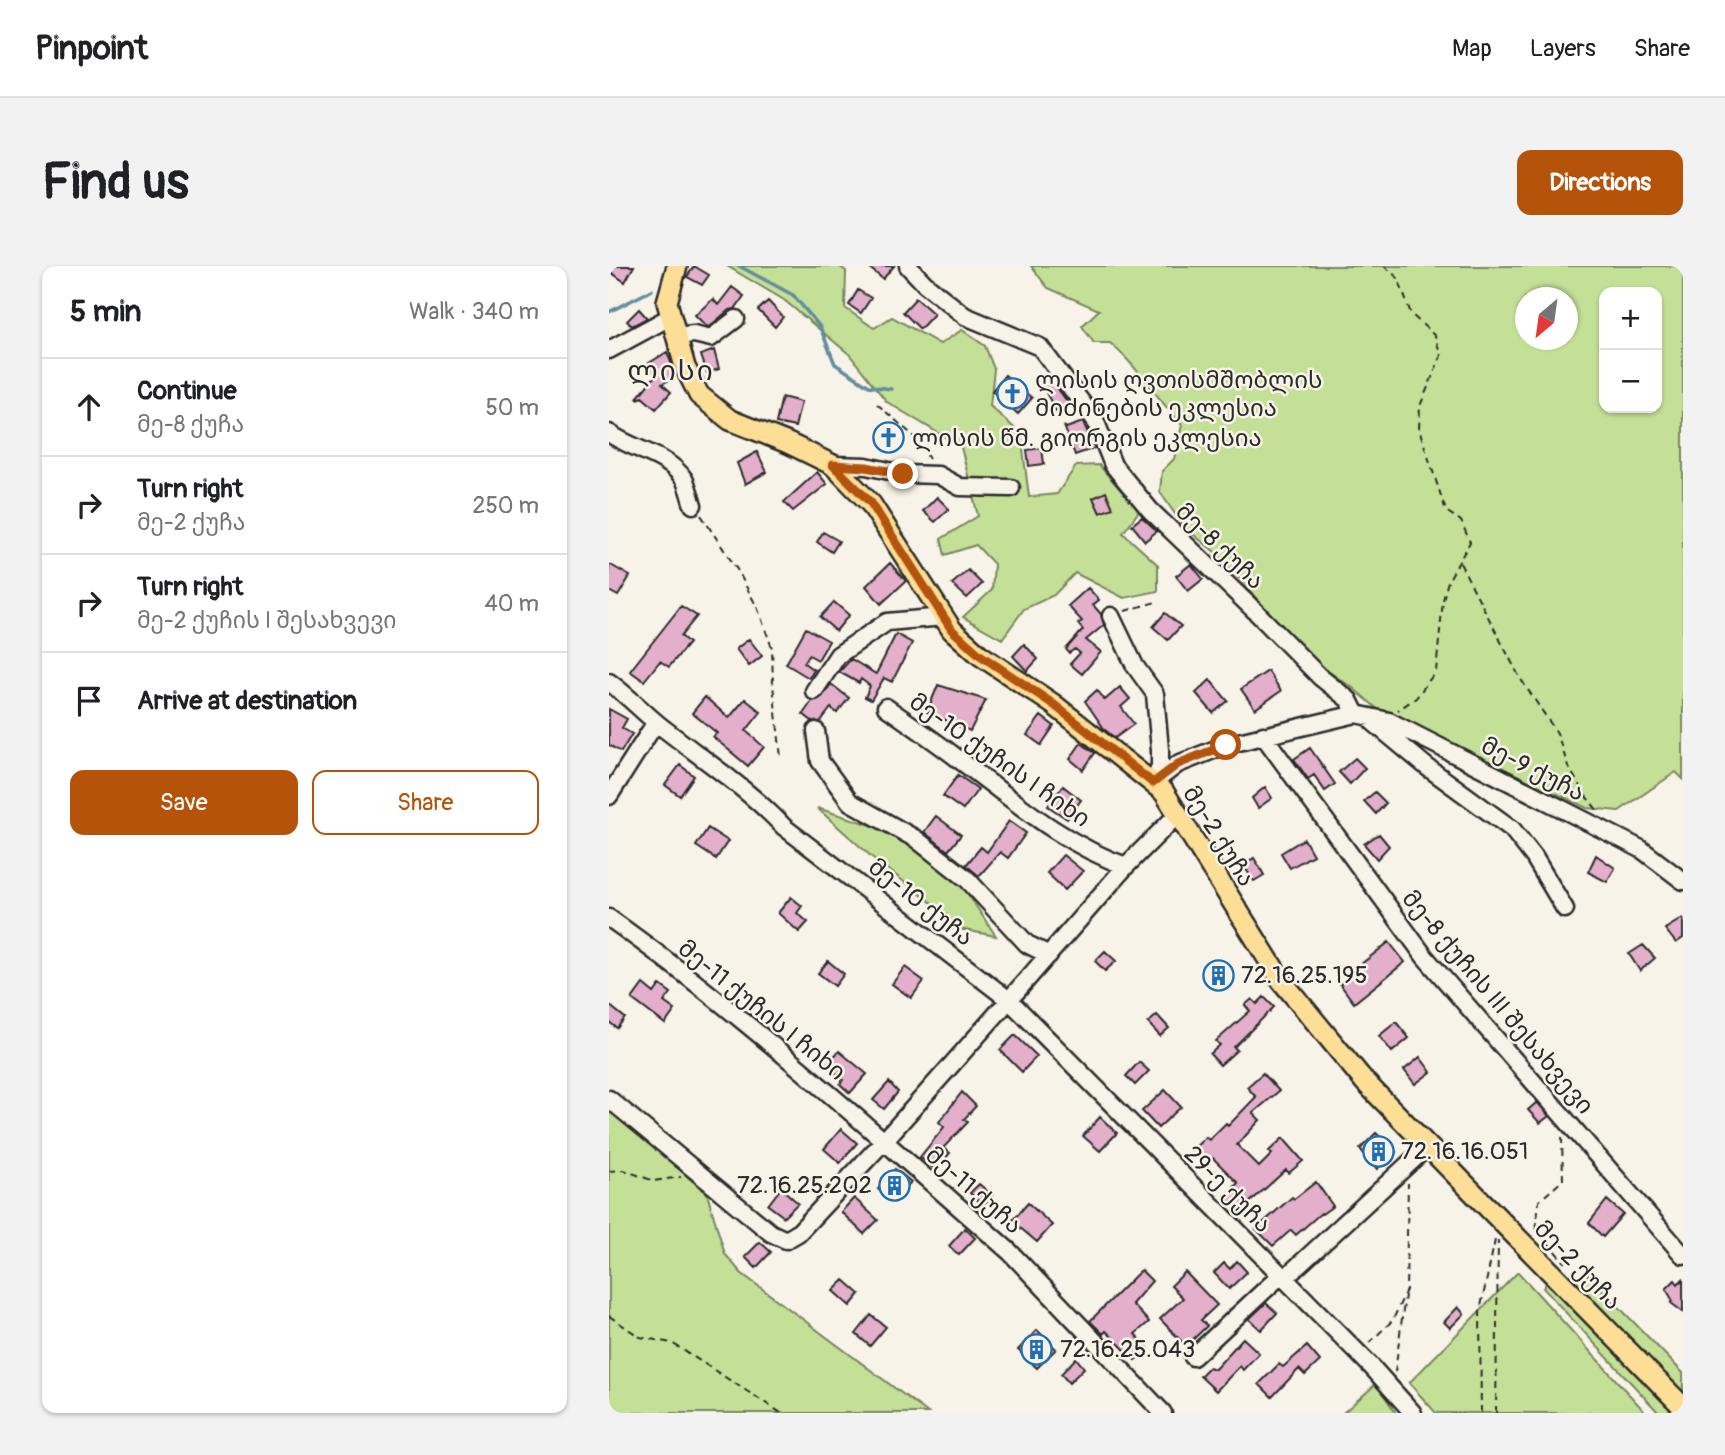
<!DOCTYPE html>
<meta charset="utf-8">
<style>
:root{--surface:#fff;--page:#f2f2f2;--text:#202124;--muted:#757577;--line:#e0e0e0;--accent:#b45309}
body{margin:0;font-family:Pangolin,"Noto Sans Georgian",sans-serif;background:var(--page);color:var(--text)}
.controls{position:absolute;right:21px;top:21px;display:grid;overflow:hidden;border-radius:14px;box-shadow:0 2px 5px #0004}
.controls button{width:63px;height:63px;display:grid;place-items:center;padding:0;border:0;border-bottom:2px solid var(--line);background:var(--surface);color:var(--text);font:35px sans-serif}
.compass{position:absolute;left:906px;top:21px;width:63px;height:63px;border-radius:50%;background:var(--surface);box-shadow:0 2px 5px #0004;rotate:209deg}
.stop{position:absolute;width:21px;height:21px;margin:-16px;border:5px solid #b45309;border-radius:50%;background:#fff}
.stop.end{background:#b45309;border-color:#fff;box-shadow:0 2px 7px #0008}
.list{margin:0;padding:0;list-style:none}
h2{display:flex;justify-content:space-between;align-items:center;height:91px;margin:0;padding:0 28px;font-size:30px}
h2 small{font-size:23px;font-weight:400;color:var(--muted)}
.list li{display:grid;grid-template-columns:46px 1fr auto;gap:21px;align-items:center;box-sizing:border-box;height:98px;padding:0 28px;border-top:2px solid var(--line)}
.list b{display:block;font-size:26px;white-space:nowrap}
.list p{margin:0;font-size:23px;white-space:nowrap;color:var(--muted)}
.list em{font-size:23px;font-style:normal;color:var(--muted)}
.actions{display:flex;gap:14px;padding:21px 28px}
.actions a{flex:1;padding:16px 0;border:2px solid var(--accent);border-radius:14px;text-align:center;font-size:24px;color:var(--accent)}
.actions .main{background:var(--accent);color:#fff}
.icon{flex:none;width:38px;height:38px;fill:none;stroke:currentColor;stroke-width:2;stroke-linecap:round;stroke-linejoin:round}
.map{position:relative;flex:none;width:1074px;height:1147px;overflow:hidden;border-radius:14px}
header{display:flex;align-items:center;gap:42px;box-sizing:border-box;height:98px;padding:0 35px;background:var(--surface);border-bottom:2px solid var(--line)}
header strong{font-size:33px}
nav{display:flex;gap:38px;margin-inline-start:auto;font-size:24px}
.intro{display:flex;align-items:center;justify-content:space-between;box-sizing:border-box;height:168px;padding:0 42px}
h1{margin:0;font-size:49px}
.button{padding:18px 32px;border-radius:14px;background:var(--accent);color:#fff;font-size:24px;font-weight:700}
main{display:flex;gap:42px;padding:0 42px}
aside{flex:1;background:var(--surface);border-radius:14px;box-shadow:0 2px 5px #0004}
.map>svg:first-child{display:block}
.green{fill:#c4e097;stroke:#788661;stroke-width:2;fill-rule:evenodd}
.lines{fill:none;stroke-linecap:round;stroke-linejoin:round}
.stream{stroke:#638d9e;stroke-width:3.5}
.building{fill:#e3afcb;stroke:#2b2b2b;stroke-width:2}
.minor-casing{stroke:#2b2b2b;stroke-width:21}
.major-casing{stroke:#2b2b2b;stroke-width:24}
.path{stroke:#2b2b2b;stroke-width:2;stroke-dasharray:7 5;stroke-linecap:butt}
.minor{stroke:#f7f3e8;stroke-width:16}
.major{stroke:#fdde96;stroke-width:19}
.route{stroke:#b45309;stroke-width:9}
.labels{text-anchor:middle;stroke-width:5;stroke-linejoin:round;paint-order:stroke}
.poi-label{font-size:24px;fill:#2b2b2b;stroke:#f7f3e8;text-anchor:start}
.street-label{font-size:24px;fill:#2b2b2b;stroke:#f7f3e8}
.quarter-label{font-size:28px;letter-spacing:2px;fill:#2b2b2b;stroke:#f7f3e8}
</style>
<header>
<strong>Pinpoint</strong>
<nav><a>Map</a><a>Layers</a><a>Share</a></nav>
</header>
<div class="intro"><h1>Find us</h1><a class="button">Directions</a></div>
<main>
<aside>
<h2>5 min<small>Walk · 340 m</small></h2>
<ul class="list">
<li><svg class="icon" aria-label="ahead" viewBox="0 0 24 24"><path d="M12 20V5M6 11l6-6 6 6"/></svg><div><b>Continue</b><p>მე-8 ქუჩა</p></div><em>50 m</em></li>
<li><svg class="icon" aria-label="right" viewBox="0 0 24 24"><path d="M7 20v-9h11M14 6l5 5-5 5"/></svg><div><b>Turn right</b><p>მე-2 ქუჩა</p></div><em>250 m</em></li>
<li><svg class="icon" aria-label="right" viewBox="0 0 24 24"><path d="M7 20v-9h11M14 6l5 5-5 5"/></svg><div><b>Turn right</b><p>მე-2 ქუჩის I შესახვევი</p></div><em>40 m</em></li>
<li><svg class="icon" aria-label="arrive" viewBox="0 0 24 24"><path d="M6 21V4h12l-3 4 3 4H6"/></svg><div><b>Arrive at destination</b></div></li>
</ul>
<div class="actions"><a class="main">Save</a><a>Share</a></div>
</aside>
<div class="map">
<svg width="1074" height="1147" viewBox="0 0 1074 1147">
<rect width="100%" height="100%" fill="#f7f3e8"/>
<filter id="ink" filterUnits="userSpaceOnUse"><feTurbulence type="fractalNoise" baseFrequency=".0143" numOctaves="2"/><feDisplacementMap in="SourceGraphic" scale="14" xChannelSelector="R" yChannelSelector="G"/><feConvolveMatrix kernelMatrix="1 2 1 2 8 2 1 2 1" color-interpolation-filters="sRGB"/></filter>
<g filter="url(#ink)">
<!-- green -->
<path class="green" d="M118 0H230L237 5 236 42 265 62 283 51 331 78 353 64 376 80 385 103 381 140 412 168 420 231 448 228 467 200 490 199 530 245 514 267 549 299V325L515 332 466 307 445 329 415 343 393 373 354 351 383 324 385 298 367 279 336 289 332 273 369 250 352 181 278 136 240 88 175 34Z
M422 0H1074V513L1067 506 1010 545 978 542 771 445 744 422 705 396 606 286 575 261 551 226 553 205 565 193 573 159C548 132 529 101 501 77H485L473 60 490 44 439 22ZM995 26H1048V142H995ZM916 32H958V74H916Z
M208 542 281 565 350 615 387 670 350 663 336 647 264 592Z
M0 841 98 928 116 988 132 1007 319 1147H0Z
M909 1006 1037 1147H827L800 1117Z
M978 1008 1074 1107V1132L962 1017Z
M940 1013 1073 1147H1050L934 1022Z
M767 1118 787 1147H734Z"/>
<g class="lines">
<!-- stream -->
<path class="stream" d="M130 0 184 29 211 61 226 98 260 120 282 123
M0 46 43 24"/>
</g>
<!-- building -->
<path class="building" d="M0 0H25L16 16 0 5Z
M85 0 100 9 93 19 78 11Z
M258 0H285L274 13Z
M123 21 135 30 126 43 120 44 100 61 97 60 86 49 104 33 109 39Z
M249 24 262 32 252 47 240 39Z
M307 32 325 48 311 63 294 46Z
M159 35 174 51 166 61 149 44Z
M30 43 38 52 23 60 18 55Z
M105 84 110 103 98 107 92 89Z
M58 86 67 110 53 118 62 126 47 143 33 131 29 133 28 132 47 109 40 97Z
M396 109 423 132 409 148 383 125Z
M440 111 460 138 447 145 431 116Z
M173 131 192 136 186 161 167 157Z
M474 156 486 182 466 189 455 160 457 162Z
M433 182 435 198 420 200 418 184Z
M148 186 158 206 136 218 128 197Z
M208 206 218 218 184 245 175 236Z
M497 226 504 242 491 247 484 232Z
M328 231 340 243 326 256 314 245Z
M533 251 548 265 536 275 523 259Z
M214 266 230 275 223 286 208 276Z
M281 297 297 315 272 338 257 320Z
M0 298 21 310 9 330 0 325Z
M582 298 594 313 579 325 567 310Z
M359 304 373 318 358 332 343 318Z
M479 322 490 334 484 339 492 348 495 359 477 374 492 386 473 408 461 398 471 387 466 383 460 387 457 383 474 364 469 358 473 355 459 340Z
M225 336 240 349 227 365 211 351Z
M72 340 88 350 72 370 80 377 60 401 51 395 35 415 21 405Z
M556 347 572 360 559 374 544 361Z
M197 362 220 375 209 394 200 389 195 397 205 404 200 412 177 398Z
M287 368 303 377 283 416 275 412 262 434 256 431 261 420 252 413 250 417 230 406 242 393 267 408Z
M140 373 153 390 140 400 127 383Z
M415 378 429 393 418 405 404 390Z
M659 405 672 425 646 443 632 423Z
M601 414 619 435 604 447 587 427Z
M222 418 240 432 228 447 222 442 211 456 203 455 194 448 203 435 213 431Z
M329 419 377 434 361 465 318 446Z
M511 421 521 433 512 441 525 458 506 472 496 464 476 435 488 424 496 434Z
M96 431 120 452 136 433 152 446 137 465 155 481 139 500 104 471 108 467 83 447Z
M0 443 18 453 13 462 23 468 12 486 0 479Z
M432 450 445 460 432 479 418 469Z
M472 477 486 487 474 504 461 493Z
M701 482 726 518 716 525 705 509 699 513 685 493Z
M746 492 756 502 741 518 730 506Z
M71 499 85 510 71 530 56 519Z
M349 509 369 523 354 544 334 530Z
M454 520 472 534 458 553 439 540Z
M656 521 663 532 649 542 643 532Z
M766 526 777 537 767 548 755 535Z
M327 550 352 569 339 585 315 566Z
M400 555 417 567 399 592 391 586 370 610 357 599 372 581 378 586Z
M99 562 119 575 107 593 87 580Z
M770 568 780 580 768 593 755 578Z
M695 573 704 589 681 602 672 587Z
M454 589 474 605 456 624 438 607Z
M987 589 1006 602 998 616 979 606Z
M645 592 655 609 645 615 634 599Z
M182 631 193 640 188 647 199 656 190 666 169 647Z
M1074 652V672L1067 677 1056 663Z
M780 676 796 696 745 737 731 718 738 712 737 710Z
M1034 679 1046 692 1031 705 1020 688Z
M496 685 507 695 496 705 486 695Z
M219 695 235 708 226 720 209 707Z
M610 697 621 709 607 721 596 710Z
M296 701 315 715 302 732 283 718Z
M34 718 45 727 51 719 62 727 55 736 66 744 56 758 23 733Z
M655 731 665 741 625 781 628 784 611 799 601 788 611 779 607 775 641 745 636 739 643 733 648 738Z
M0 739 16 752 8 762 0 756Z
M548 749 560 762 551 770 539 757Z
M787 756 800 772 783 786 770 770Z
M406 769 428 790 413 806 391 784Z
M230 785 258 808 241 827 231 818 234 814 217 799Z
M811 791 822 806 806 818 795 804Z
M530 796 540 805 526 819 517 810Z
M654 807 670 825 644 847 651 854 628 879 650 901 663 888 660 885 674 872 694 895 680 907 677 904 630 946 616 931 629 917 604 892 596 899 583 884 597 871 600 874 617 857 619 860 647 831 638 821Z
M280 816 289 826 275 843 264 834Z
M556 824 572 841 549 862 533 845Z
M353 826 367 840 355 853 359 856 334 882 341 887 327 904 311 891 335 861 330 856Z
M928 836 940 850 931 857 919 844Z
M491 851 508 867 491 885 474 870Z
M232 863 248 877 231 897 215 883Z
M767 867 787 886 768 903 751 883Z
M286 903 302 916 285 936 269 923Z
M707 916 724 940 713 948 712 947 687 969 682 964 664 980 647 963 683 931 685 933Z
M370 918 383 929 374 939 361 927Z
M172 922 189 937 175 951 159 939Z
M245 932 269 954 255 968 232 946Z
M998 934 1014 948 994 971 980 957Z
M419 937 443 959 428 976 403 955Z
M356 962 366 972 350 989 340 980Z
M151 976 162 986 147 1002 136 991Z
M628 995 638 1006 620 1023 605 1007 615 997 621 1003Z
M532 1004 543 1015 523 1038 540 1056 526 1068 539 1082 526 1094 497 1065 494 1068 481 1055Z
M576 1006 608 1039 592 1054 598 1060 577 1080 551 1053 574 1032 562 1020Z
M1074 1013V1046L1062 1037 1064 1035 1057 1023 1066 1014 1069 1018Z
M235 1014 251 1028 241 1040 224 1025Z
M657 1037 668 1047 652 1064 640 1053Z
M849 1041 855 1048 841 1062 835 1056Z
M262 1049 277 1061 261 1080 247 1068Z
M428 1064 447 1083 428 1102 409 1084Z
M634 1072 650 1087 634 1104 631 1100 607 1125 591 1110 600 1101 606 1103Z
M698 1080 711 1095 696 1109 690 1103 663 1131 650 1118 670 1098 674 1101Z
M467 1092 475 1102 460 1117 452 1108Z"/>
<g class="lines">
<defs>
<path id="minor" d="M299 0 316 18 356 50 431 81 486 154 504 199 541 244 643 342 711 411 740 434 747 448
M67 70 85 68 102 72 127 53
M0 84 61 51
M0 167C23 184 58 188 75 213 79 220 81 231 84 239
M224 199 257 200 294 208 329 209 351 221 402 222
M502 350 526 400 546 428 551 484V500L544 517
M0 416C18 429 32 444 49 458 92 492 137 521 175 561L400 734 517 600 570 547
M205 425 229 389 278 356 335 351
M277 441C301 458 325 474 348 492 402 532 453 578 517 600
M747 448 780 455 1032 583 1074 615
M764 456 818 501 903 563 925 591 956 643
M207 465 211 495 241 536 307 573 358 613 418 678 440 689
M654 469 816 691 1074 989
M544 517 569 498 617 479 747 448
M0 530 47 456
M0 652C96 720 186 798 275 875L189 967 177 974 162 967 0 833
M676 1012 819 880
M584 1091 672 1009
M554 1147 401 986 275 875 400 734 762 1100 804 1147"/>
<path id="major" d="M68 0 58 36 76 101 90 129 121 154 179 177 224 199 262 238 343 364 371 389 444 438 555 526 672 714 756 816 1074 1141"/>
</defs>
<!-- minor casing -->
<use href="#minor" class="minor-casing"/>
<!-- major casing -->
<use href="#major" class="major-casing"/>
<!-- path -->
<path class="path" d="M775 0 789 12 802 48 826 70 832 90 811 140 810 163 837 245 852 255 861 276 839 315 834 334 827 405 807 432 789 444
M268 138 308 173 320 193
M92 249 129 305 149 343 163 382 164 419 172 492
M851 297 911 412 948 467 959 500 976 529 989 545
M516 345 547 336
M953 871 954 914 930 935 927 963 956 997
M0 905 15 904 45 915 72 911
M0 1050 31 1071 63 1077 172 1147
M760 1077 784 1054 797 1024 799 917
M786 1106 796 1029
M872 1147 871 1045 886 974
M887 1147 889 974"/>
<!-- minor -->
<use href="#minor" class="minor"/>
<!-- major -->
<use href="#major" class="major"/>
</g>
</g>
<g class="lines" filter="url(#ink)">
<!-- route -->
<path class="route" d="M294 208 257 201 224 199 262 237 343 364 371 389 444 438 544 517 569 498 617 479"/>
</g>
<!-- icons -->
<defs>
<symbol id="church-ring" viewBox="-11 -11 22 22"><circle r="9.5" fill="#f7f3e8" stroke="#1f6fb2" stroke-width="1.5"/><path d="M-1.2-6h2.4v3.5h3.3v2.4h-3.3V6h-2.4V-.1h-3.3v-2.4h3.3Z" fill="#1f6fb2"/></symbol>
<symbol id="building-ring" viewBox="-11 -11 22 22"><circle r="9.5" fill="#f7f3e8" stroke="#1f6fb2" stroke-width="1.5"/><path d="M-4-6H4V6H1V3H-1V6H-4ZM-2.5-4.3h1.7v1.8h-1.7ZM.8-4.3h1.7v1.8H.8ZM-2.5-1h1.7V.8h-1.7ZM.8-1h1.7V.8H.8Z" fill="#1f6fb2"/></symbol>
</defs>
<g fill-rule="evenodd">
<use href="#church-ring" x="386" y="110" width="35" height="35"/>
<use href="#church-ring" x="262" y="154" width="35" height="35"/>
<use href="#building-ring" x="592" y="692" width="35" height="35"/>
<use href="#building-ring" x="752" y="868" width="35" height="35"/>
<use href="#building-ring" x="268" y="902" width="35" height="35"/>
<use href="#building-ring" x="410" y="1066" width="35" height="35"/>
</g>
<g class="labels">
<!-- poi labels -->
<g class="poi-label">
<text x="426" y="122">ლისის ღვთისმშობლის<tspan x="426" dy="28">მიძინების ეკლესია</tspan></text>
<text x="303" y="180">ლისის წმ. გიორგის ეკლესია</text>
<text x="632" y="717">72.16.25.195</text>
<text x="792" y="893">72.16.16.051</text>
<text x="263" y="927" text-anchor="end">72.16.25.202</text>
<text x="451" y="1091">72.16.25.043</text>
</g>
<!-- street labels -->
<g class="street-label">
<text transform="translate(611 280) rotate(44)" y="8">მე-8 ქუჩა</text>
<text transform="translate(391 494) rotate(35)" y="8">მე-10 ქუჩის I ჩიხი</text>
<text transform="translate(924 503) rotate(27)" y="8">მე-9 ქუჩა</text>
<text transform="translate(610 570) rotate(58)" y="8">მე-2 ქუჩა</text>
<text transform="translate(312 636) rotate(38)" y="8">მე-10 ქუჩა</text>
<text transform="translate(889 736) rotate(50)" y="8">მე-8 ქუჩის III შესახვევი</text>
<text transform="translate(153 744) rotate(39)" y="8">მე-11 ქუჩის I ჩიხი</text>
<text transform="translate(619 923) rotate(45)" y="8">29-ე ქუჩა</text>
<text transform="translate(365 924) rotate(41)" y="8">მე-11 ქუჩა</text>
<text transform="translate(969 999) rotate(46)" y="8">მე-2 ქუჩა</text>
</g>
<!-- quarter labels -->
<g class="quarter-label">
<text x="62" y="114">ლისი</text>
</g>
</g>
</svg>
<div class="controls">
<button>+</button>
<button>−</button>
</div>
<svg class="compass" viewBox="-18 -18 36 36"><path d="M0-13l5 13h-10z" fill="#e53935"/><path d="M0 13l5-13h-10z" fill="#757577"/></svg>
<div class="stop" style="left:617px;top:479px"></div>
<div class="stop end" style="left:294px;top:208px"></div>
</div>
</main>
